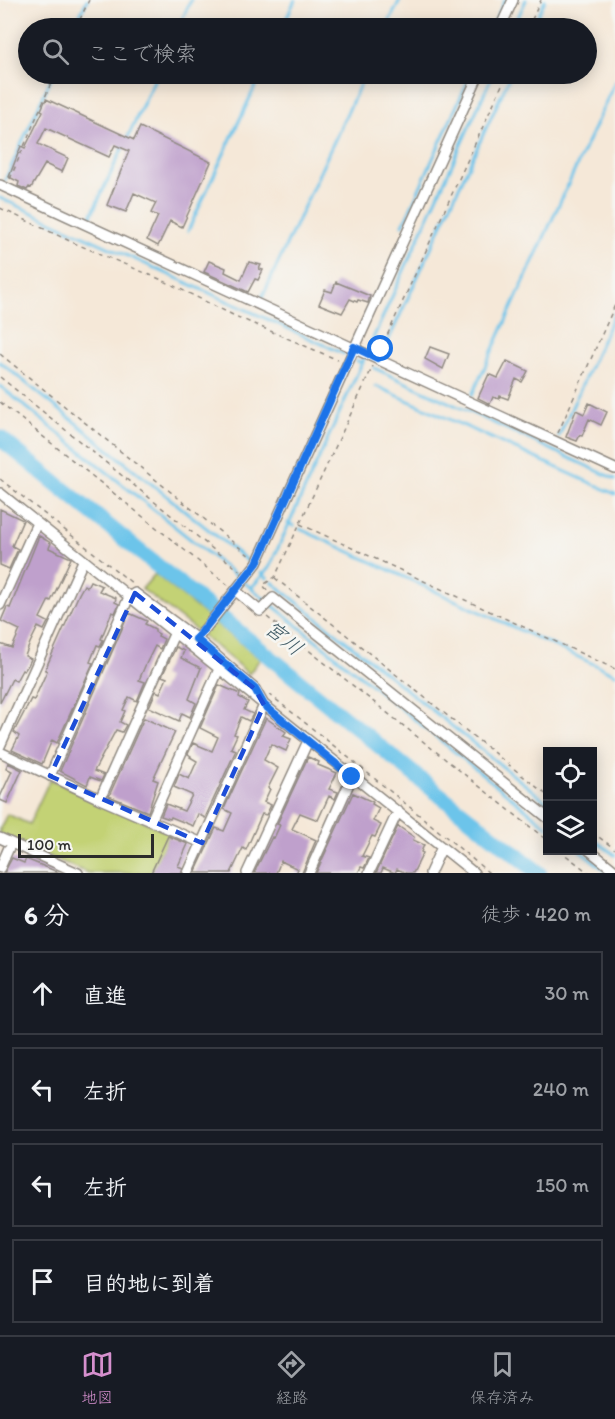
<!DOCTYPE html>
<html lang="ja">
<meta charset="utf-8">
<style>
:root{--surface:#171b24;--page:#242831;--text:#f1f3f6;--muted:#9ea1a6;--line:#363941;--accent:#d690ce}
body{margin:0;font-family:Itim,"Klee One",sans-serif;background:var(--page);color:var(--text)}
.controls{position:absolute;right:18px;bottom:18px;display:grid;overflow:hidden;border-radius:0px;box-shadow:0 3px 15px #0003}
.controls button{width:54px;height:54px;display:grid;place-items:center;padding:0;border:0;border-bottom:2px solid var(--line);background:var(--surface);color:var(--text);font:30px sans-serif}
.scale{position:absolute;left:18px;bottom:15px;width:136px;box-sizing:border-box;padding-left:6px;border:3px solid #2b2b2b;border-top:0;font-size:16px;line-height:21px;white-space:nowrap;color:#2b2b2b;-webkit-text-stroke:4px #f6f6f2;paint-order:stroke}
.stop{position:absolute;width:18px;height:18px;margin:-14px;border:4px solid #1a73e8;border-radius:50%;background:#fff}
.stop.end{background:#1a73e8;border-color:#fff;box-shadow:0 2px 6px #0008}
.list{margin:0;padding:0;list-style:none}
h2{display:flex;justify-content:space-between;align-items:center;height:78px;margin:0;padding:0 24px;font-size:26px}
h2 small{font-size:20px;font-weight:400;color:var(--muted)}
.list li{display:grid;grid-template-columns:39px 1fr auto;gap:18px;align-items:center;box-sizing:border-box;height:84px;margin:0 12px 12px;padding:0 12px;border:2px solid var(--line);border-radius:0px}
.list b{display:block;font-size:22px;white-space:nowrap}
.list em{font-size:20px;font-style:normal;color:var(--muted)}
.icon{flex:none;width:33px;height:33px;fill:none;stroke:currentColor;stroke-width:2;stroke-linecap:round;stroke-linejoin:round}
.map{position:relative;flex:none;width:615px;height:873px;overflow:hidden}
.search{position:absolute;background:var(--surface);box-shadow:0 3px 15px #0003;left:18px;right:18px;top:18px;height:66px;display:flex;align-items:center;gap:15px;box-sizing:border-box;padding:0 21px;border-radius:33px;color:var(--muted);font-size:22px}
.sheet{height:462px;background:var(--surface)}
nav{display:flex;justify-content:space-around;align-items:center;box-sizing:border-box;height:84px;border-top:2px solid var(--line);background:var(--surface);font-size:16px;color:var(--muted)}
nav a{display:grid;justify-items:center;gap:3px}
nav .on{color:var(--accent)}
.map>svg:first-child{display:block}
.green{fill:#c3d274;stroke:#777e50;stroke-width:1.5}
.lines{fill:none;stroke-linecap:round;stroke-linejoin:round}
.stream{stroke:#6cc4ea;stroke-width:3}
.river{stroke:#6cc4ea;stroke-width:16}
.building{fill:#bfa0cc}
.street-casing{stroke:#908a82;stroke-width:12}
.path{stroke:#908a82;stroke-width:1.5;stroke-dasharray:4.5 4.5;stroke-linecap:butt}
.street{stroke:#fff;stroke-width:9}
.route{stroke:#1a73e8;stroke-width:8}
.marked{fill:none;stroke:#1d4ed8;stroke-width:4.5;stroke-dasharray:12 8;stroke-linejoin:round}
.labels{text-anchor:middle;stroke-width:5;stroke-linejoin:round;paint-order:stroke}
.water-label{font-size:21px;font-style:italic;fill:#3e5964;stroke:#f6f6f2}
</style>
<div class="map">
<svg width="615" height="873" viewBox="0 0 615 873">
<rect width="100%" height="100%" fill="#f6f6f2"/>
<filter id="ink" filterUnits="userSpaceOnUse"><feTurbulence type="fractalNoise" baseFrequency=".0167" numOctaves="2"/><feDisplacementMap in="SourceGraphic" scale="12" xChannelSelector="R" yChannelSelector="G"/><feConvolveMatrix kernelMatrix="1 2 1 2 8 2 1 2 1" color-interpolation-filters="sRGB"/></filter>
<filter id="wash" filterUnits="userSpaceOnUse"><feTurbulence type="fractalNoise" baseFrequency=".008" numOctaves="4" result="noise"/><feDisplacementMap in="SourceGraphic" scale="24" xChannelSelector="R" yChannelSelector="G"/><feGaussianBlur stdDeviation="1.35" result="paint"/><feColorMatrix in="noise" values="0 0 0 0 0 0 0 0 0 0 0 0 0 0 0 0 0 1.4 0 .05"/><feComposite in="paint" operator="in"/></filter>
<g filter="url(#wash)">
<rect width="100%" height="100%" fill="#f5e8d8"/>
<!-- green -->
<path class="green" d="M155 574 260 659 249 674 196 630 142 589Z
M50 779 170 833 152 873H88L0 835V829L7 814 29 824Z"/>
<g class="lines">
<!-- stream -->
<path class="stream" d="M74 28 87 0
M178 28 191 0
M282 28 295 0
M386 28 400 0
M492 28 505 0
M513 28 526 0
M532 28 545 0
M127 139 157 74
M5 180 53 74
M0 198 344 354
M89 220 124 145
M403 225 471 74
M188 231 261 74
M262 298 365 74
M383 352 511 74
M357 361 363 363
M0 362 250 563
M374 368 615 479
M0 386 548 827
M376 386 615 494
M472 395 615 82
M559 436 615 312
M288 523 294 526
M300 529 615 674
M261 573 267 578
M272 582 548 803
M251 588 269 568 493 74
M592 838 615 855
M579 850 609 873"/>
<!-- river -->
<path class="river" d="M0 438 431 788 539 873"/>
</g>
<g id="blocks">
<!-- building -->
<path class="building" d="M46 99 134 140 140 127 211 162 182 227 170 221 158 246 147 240 158 216 151 213 156 203 134 193 126 212 107 205 129 151 115 145 109 157 46 128 38 144 68 158 62 172 45 164 31 188 29 187 27 190 18 186 19 182 9 177 21 146 25 148 43 111 41 110Z
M209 261 226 268 225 272 241 280 249 262 261 265 259 269 263 270 258 280 255 279 248 292 204 272Z
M336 282 370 296 368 303 358 300 357 302 350 299 342 313 319 304 325 290 332 292Z
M430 347 449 354 443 369 425 359Z
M507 361 528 371 522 382 516 379 508 399 500 396 499 399 493 397 490 404 478 398 489 374 498 378Z
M589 403 607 412 601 425 589 419 582 436 580 435 577 441 566 437 576 410 584 414Z
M0 509 23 520 12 546 18 549 9 569 0 565Z
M39 536 51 543 49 548 71 558 51 601 49 600 40 618 48 622 44 630 38 627 30 643 25 656 31 659 28 665 24 671 22 670 16 681 12 679 0 703V644L12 648 20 630 1 621 7 607 10 608Z
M90 581 102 586 99 591 116 598 115 602 119 604 115 613 112 612 101 639 103 640 100 646 97 645 90 662 93 663 57 743 52 740 42 764 12 750 19 736 14 732 31 699 34 700 47 671 45 670 79 594 84 585 87 587Z
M129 613 147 621 145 624 155 629V632L159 634 158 636 164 639 160 649 155 646 145 666 139 680 145 682 137 701 129 697 123 710 125 711 120 722 126 725 122 732 116 730 94 771 104 775 101 781 90 777 87 785 60 771Z
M176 647 184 651 181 658 201 668 189 699 196 703 190 717 182 713 179 721 149 707 156 691 160 693 167 678 162 676Z
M219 685 240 694 239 697 248 702 244 710 253 714 249 721 241 717 234 734 237 735 231 748 236 750 205 818 198 814 193 826 171 817 170 819 161 816 166 804 184 811 192 795 174 787 179 774 189 779 197 761 190 757 191 756 188 754 193 743 212 751 218 737 200 728Z
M144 718 175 732 153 779 158 781 148 812 109 796Z
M266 718 286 732 283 736 291 739 286 751 271 744 264 760 278 768 268 788 270 789 264 802 271 805 266 815 262 814 246 850 243 848 231 873H195L216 828 224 831 232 813 224 809Z
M308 757 319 762 318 765 337 773 329 789 338 792 335 799 329 796 318 820 300 813 292 829 316 840 302 873H296L298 869 281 861 276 873H254L272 837 274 838 280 825 277 824Z
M8 763 22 770 7 803 0 800V797L12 771 6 768Z
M353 793 373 802 372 804 379 808 373 821 381 825 375 837 372 836 362 856 369 858 364 868 361 867 358 873H316Z
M398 826 414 837 413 840 424 845 421 852 423 853 413 873H406L397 869 395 873 383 868 381 873H376Z
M168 836 188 844 178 866 183 868 181 873H151Z
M12 858 24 863 26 859 60 873H4Z"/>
</g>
</g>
<g filter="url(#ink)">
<use href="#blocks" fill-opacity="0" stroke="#908a82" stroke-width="1.5"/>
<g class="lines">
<defs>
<path id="street" d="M500 28 513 0
M0 185 615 469
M0 493 474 873
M236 591 260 611 273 598 548 818
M0 605 37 523
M197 639 257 563 479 74
M0 746 83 561
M0 752 100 799 202 843
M50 776 129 597 135 593 197 639 255 689 264 705 188 873
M100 799 175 632
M151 821 219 669
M0 838 78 873
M589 850 615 871
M0 868 11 843
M247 873 308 741
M309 873 352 777
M369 873 398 811
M430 873 442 847"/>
</defs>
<!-- street casing -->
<use href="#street" class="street-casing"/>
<!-- path -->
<path class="path" d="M76 28 89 0
M528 28 541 0
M10 179 55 74
M0 208 74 243 162 280 235 316 338 360
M380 351 507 74
M0 354 250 556
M0 377 240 571
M0 402 228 585
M558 433 615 305
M0 479 132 583
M300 524 615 669
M275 578 548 796
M267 590 263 585 275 577 373 366
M267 617 548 841
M269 694C343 753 417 812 489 873
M592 832 615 849
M559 850 589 873"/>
<!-- street -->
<use href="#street" class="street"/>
</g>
</g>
<g class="lines" filter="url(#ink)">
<!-- route -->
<path class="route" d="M352 777 264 705 255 689 196 639 257 563 354 347 377 358 381 349"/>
</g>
<!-- marked area -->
<path class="marked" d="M135 593 255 689 264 705 202 843 50 776Z"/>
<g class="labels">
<!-- water labels -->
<g class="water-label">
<text transform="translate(284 638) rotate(39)" y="7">宮川</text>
</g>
</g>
</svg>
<div class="controls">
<button><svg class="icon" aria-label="locate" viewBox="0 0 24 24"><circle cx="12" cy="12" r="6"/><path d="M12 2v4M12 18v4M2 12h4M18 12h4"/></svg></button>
<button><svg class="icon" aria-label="layers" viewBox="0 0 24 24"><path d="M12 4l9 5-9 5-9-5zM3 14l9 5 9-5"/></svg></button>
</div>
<div class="scale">100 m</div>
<div class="stop" style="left:381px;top:349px"></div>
<div class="stop end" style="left:352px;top:777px"></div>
<div class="search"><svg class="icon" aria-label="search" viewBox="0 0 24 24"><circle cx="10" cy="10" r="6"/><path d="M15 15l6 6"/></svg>ここで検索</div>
</div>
<section class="sheet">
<h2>6 分<small>徒歩 · 420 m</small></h2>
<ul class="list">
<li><svg class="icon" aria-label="ahead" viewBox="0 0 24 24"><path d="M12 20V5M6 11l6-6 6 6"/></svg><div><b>直進</b></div><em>30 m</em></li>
<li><svg class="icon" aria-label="left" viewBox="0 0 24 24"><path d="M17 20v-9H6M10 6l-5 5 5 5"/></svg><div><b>左折</b></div><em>240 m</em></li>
<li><svg class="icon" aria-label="left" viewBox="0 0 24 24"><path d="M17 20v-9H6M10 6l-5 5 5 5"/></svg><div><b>左折</b></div><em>150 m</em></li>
<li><svg class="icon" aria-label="arrive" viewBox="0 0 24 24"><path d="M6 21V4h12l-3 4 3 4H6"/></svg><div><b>目的地に到着</b></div></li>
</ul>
</section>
<nav>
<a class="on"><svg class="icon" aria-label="map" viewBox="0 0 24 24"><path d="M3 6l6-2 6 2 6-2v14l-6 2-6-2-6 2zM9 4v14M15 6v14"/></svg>地図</a>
<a><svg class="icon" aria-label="directions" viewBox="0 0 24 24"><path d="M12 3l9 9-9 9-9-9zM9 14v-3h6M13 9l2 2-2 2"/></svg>経路</a>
<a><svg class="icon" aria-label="saved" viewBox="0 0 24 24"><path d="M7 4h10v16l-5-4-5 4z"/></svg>保存済み</a>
</nav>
